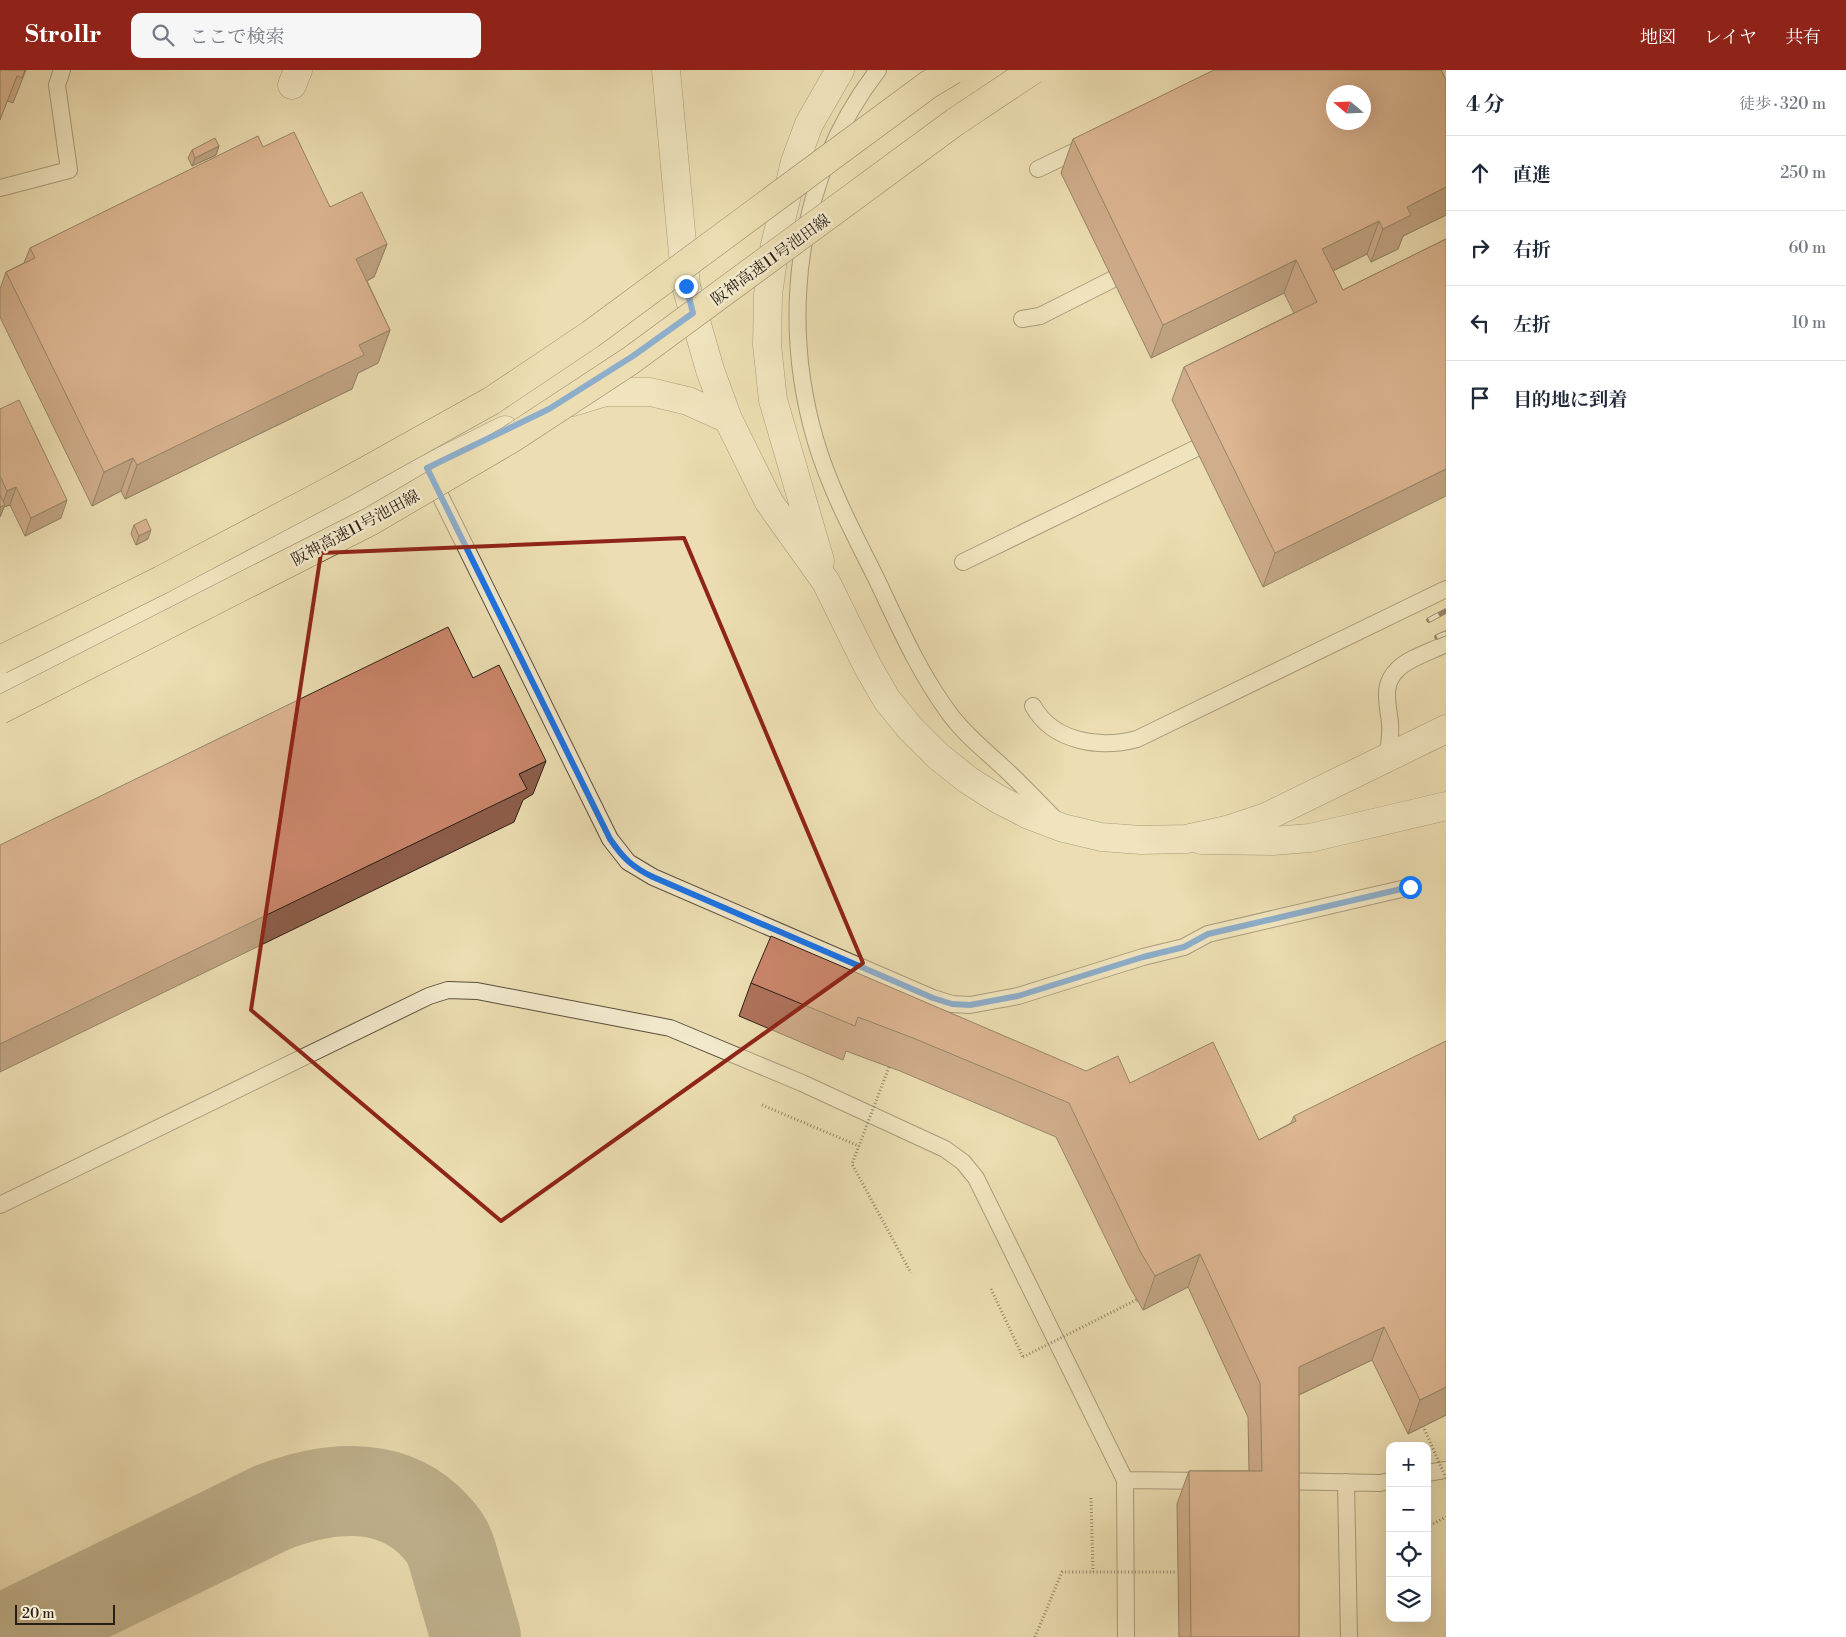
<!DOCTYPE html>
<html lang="ja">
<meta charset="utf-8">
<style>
:root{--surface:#fff;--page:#f6f6f7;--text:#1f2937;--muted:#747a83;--line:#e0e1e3;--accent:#8f2418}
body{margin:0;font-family:"Libre Bodoni","Noto Serif JP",serif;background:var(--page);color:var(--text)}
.controls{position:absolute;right:15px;bottom:15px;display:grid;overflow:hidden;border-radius:10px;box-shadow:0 5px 20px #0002}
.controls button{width:45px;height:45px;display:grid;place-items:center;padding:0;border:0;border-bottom:1px solid var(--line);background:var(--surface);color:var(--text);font:25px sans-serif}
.compass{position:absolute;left:1326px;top:15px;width:45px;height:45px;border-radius:50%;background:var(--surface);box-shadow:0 5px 20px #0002;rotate:289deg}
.scale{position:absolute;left:15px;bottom:12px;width:100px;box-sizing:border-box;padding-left:5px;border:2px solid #291e15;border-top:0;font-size:14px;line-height:18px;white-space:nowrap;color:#291e15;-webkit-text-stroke:4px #f3eacd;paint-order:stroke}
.stop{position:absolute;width:15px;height:15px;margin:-11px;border:4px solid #1a73e8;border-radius:50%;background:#fff}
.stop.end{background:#1a73e8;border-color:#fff;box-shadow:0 1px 5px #0008}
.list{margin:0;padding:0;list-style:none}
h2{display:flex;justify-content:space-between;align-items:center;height:65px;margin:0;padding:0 20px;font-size:21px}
h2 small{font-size:16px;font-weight:400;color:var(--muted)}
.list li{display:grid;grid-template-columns:32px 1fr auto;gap:15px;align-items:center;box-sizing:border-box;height:75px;padding:0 20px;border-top:1px solid var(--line)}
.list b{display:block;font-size:19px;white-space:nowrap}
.list em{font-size:16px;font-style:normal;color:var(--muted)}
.icon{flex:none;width:28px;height:28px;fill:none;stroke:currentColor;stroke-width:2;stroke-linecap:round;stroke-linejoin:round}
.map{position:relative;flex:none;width:1446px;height:1567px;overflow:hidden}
header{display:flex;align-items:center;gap:30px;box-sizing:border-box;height:70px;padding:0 25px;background:var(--accent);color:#fff}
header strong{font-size:24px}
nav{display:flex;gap:28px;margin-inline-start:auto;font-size:18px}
.search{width:350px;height:45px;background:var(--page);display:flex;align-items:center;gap:12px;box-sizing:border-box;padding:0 18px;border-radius:10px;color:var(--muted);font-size:19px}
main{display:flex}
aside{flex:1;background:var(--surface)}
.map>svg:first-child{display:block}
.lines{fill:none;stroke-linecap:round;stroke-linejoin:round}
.taxiway{stroke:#8a7e64;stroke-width:90}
.service-casing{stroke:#5a4e3c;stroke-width:18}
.minor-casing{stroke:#5a4e3c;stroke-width:29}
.tertiary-casing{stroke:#5a4e3c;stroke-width:29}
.path{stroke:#291e15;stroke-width:3;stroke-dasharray:1 2.5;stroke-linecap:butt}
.service{stroke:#f3eacd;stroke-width:16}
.minor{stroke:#f3eacd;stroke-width:28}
.tertiary{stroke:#f3eacd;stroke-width:28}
.rail-casing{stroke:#291e15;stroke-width:5.5}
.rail{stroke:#f3eacd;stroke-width:4;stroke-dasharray:11;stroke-linecap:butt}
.motorway-bridge-casing{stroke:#291e15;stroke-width:29;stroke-linecap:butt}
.path-bridge{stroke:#291e15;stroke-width:3;stroke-dasharray:1 2.5;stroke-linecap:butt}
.motorway-bridge{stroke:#ecdeb2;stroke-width:28}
.wall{fill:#ae725b;stroke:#291e15}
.shaded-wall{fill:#8d5d4a;stroke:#291e15}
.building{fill:#ca856a;stroke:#291e15;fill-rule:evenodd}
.route{stroke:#1a73e8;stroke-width:6}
.marked{fill:none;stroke:#8f2418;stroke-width:4;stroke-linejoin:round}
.labels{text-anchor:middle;stroke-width:5;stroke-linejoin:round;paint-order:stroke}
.street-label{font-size:16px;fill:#291e15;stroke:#f3eacd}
</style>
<header>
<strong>Strollr</strong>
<div class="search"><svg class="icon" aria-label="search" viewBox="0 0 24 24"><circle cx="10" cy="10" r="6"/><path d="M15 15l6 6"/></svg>ここで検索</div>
<nav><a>地図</a><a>レイヤ</a><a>共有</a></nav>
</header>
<main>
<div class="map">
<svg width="1446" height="1567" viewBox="0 0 1446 1567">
<rect width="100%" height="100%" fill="#ecdeb2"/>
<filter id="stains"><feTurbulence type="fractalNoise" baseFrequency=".004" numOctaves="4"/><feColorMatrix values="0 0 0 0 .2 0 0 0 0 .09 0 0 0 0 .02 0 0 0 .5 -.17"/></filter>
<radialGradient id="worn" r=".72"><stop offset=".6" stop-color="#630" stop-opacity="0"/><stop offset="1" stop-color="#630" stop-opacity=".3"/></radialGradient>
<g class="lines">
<!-- taxiway -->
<path class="taxiway" d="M7 1567 271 1438C322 1418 384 1409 428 1449 436 1457 445 1466 449 1476 453 1485 455 1495 458 1505 464 1526 470 1546 476 1567"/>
<defs>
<path id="service" d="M878 0C797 105 779 247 816 372 830 419 854 464 876 508 898 554 918 601 949 643 964 664 987 682 1006 700 1023 716 1040 734 1057 751
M1038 99 1086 76
M0 118 69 100 57 15 62 0
M1022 249 1040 246 1131 200
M431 407 610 769 628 792 653 807 933 928 952 934 970 935 1018 926 1143 887 1184 877 1208 864 1410 817
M963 492 1215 369
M1033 636C1053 672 1100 679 1137 669L1446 519
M1387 688C1389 677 1391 664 1390 653 1388 633 1381 615 1398 599 1409 588 1432 581 1446 574
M0 1135 429 926 448 920 477 921 670 958 802 1013 945 1079 963 1092 976 1108 1125 1410 1208 1411
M1427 1403 1446 1400
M1125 1410 1126 1567
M1277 1411 1380 1413 1390 1411
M1346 1412 1349 1567"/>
<path id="minor" d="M292 15 298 0
M1201 770 1272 771 1310 768 1446 736"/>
<path id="tertiary" d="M666 0 686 216 710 300 728 349 769 432 826 512 868 597 887 630 910 658 938 686 968 710 998 729 1029 745 1063 758 1101 767 1141 770 1186 769 1227 760 1266 747 1446 659
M572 332 605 322H650L688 331 728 349
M820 491 773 330 767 275 768 225 775 175 795 92 809 54 840 0
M0 611 505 360"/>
</defs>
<!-- service casing -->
<use href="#service" class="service-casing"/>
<!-- minor casing -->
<use href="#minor" class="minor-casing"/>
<!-- tertiary casing -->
<use href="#tertiary" class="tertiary-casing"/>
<!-- path -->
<path class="path" d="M762 1035 859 1076
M991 1219 1023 1287
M1091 1428 1093 1502
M1427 1457 1446 1447"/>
<!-- service -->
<use href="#service" class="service"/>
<!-- minor -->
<use href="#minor" class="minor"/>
<!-- tertiary -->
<use href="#tertiary" class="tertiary"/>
<defs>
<path id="rail" d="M1429 550 1446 541
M1437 567 1446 563"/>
</defs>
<!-- rail casing -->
<use href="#rail" class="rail-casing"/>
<!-- rail -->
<use href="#rail" class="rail"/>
<defs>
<path id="motorway-bridge" d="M0 590 161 510 335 418 491 331 591 264 928 15 953 0
M0 640 371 451 511 369 630 291 955 52 1033 0"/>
</defs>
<!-- motorway-bridge casing -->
<use href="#motorway-bridge" class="motorway-bridge-casing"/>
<!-- path-bridge -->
<path class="path-bridge" d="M889 997 852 1094 911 1203
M1023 1287 1138 1229
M1423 1356 1446 1408
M1035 1567 1062 1502H1177"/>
<!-- motorway-bridge -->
<use href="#motorway-bridge" class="motorway-bridge"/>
</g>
<!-- wall -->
<path class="wall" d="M0 0H26L13 33 7 31Z
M1446 10V145L1403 166 1398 179 1371 192 1367 184 1333 201 1343 220 1446 169 1263 517 1172 330 1184 297 1294 243 1284 223 1151 288 1061 103 1073 69Z
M219 76 216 85 192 96 188 88 192 80Z
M263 77 330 137 387 174 374 207 367 211 390 260 378 293 358 303 352 319 125 429 121 421 92 436 0 247V219L6 202 24 193 30 178Z
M0 339 61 448 25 466 10 435 4 437 0 447Z
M134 455 148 469 136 475 131 464Z
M751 913 1130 1013 1259 1070 1291 1053 1294 1046 1446 1345 1408 1364 1372 1290 1299 1325V1567H1179L1177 1434 1189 1401H1249L1248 1347 1188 1217 1143 1240 1129 1216 1056 1067 900 1001 846 981 843 990 739 946Z"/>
<!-- shaded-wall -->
<path class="shaded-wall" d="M219 76 216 85 192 96 195 88Z
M1446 117V145L1403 166 1398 179 1371 192 1383 159 1407 137Z
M1379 151 1367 184 1310 212 1322 179Z
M387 174 374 207 344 222 356 189Z
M1296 190 1284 223 1151 288 1163 255Z
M390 260 378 293 358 303 352 319 125 429 137 395 359 275Z
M133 388 121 421 92 436 104 402Z
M1446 399V426L1263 517 1275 483Z
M16 417 10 435 4 437 0 447V437L2 436 7 421Z
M67 430 61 448 25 466 31 448Z
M151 460 148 469 136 475 139 466Z
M546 691 533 724 523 730 514 752 0 1002V974L519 704Z
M1200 1184 1188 1217 1143 1240 1155 1206Z
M1384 1257 1372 1290 1286 1331 1299 1297Z
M1446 1317V1345L1408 1364 1420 1330Z"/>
<!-- building -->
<path class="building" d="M0 0H25L22 8 17 6 0 50Z
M1214 0H1441L1446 10V117L1407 137 1411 145 1383 159 1379 151 1322 179 1343 220 1446 169V399L1275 483 1184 297 1317 232 1296 190 1163 255 1073 69ZM1334 22H1364V52H1334Z
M294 62 330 137 362 122 387 174 356 189 390 260 359 275 364 285 137 395 133 388 104 402 6 202 35 188 30 178 258 66 263 77Z
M215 68 219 76 195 88 192 80Z
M19 330 67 430 31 448 16 417 7 421 0 406V339Z
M0 425 5 435 0 437Z
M146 449 151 460 139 466 134 455Z
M448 557 473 608 499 595 546 691 519 704 527 719 0 974V775Z
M771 866 1086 1001 1118 986 1130 1013 1213 972 1259 1070 1296 1051 1294 1046 1446 971V1317L1420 1330 1384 1257 1299 1297V1567H1191L1189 1401H1262L1260 1313 1200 1184 1155 1206 1141 1183 1069 1033 913 968 858 947 855 956 751 913Z"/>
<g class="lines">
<!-- route -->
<path class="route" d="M686 216 693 243 633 286 549 339 427 398 610 769C623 788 632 797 653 807L933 928 952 934 970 935 1018 926 1143 887 1184 877 1208 864 1410 817"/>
</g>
<!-- marked area -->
<path d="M0 0H1446V1567H0ZM684 468 863 893 501 1151 251 940 321 483Z" fill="#ecdeb2" fill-opacity=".55" fill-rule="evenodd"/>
<path class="marked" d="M684 468 863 893 501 1151 251 940 321 483Z"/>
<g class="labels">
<!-- street labels -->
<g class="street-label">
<text transform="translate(770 189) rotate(-36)" y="6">阪神高速11号池田線</text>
<text transform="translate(355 457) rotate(-28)" y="6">阪神高速11号池田線</text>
</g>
</g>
<rect width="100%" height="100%" filter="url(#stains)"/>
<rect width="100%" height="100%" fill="url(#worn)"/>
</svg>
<div class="controls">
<button>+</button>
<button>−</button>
<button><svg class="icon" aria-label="locate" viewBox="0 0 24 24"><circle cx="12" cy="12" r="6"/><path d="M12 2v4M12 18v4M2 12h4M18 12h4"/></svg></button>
<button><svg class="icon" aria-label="layers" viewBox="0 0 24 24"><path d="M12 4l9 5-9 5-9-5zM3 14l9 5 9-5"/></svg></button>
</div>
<svg class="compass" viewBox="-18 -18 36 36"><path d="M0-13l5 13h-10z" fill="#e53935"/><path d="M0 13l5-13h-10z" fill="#747a83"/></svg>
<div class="scale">20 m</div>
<div class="stop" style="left:1410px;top:817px"></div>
<div class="stop end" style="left:686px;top:216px"></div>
</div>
<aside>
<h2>4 分<small>徒歩 · 320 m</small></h2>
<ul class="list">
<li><svg class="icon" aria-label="ahead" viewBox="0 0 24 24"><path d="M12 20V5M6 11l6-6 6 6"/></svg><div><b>直進</b></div><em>250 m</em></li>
<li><svg class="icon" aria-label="right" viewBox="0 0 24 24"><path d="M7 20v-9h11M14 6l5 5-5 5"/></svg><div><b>右折</b></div><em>60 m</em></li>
<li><svg class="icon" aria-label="left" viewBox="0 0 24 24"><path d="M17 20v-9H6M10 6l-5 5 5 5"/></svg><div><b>左折</b></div><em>10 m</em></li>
<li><svg class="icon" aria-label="arrive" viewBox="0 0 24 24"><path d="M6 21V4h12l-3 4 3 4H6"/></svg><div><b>目的地に到着</b></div></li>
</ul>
</aside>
</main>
